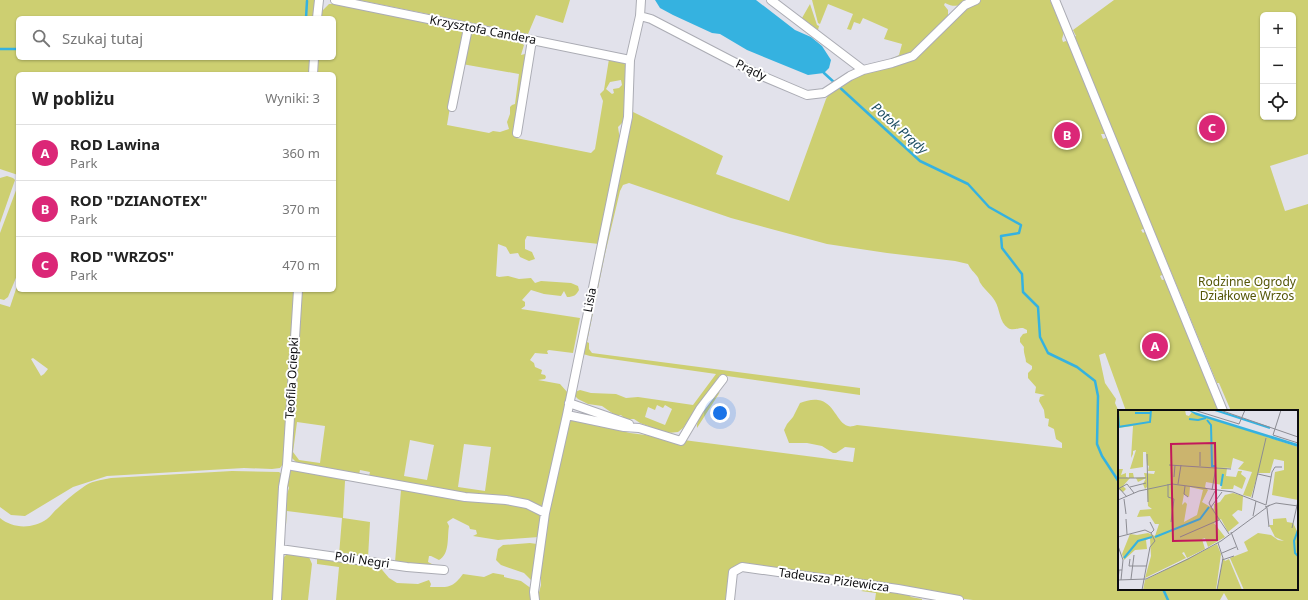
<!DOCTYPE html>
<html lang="pl">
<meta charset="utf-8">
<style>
:root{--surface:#fff;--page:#f2f2f2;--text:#222;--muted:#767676;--line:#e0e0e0;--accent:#db2777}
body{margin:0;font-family:"Noto Sans",sans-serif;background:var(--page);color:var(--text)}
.controls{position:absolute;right:12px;top:12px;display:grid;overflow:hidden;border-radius:6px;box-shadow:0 1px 3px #0004}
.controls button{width:36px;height:36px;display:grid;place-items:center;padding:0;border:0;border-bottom:1px solid var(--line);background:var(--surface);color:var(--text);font:20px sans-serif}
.you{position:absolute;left:720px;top:413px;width:14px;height:14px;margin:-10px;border:3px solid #fff;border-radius:50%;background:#1a73e8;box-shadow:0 0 0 6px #1a73e833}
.badge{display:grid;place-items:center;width:26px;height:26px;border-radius:50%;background:var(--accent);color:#fff;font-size:13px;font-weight:700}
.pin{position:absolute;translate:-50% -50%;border:2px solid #fff;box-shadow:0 1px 4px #0006}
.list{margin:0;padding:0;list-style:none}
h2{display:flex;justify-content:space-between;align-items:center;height:52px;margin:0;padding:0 16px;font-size:17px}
h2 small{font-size:13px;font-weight:400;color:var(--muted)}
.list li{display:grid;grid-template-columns:26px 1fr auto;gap:12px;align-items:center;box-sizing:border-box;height:56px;padding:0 16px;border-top:1px solid var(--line)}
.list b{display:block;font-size:15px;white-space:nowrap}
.list p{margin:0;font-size:13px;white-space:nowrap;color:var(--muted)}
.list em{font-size:13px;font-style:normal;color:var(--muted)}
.icon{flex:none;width:22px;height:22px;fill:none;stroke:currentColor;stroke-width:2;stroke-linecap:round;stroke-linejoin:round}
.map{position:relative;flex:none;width:1308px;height:600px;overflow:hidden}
.search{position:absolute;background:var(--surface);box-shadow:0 1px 3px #0004;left:16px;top:16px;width:320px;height:44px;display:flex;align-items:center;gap:10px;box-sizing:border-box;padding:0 14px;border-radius:6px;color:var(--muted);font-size:15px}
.panel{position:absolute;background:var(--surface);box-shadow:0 1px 3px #0004;left:16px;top:72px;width:320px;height:220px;border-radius:6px}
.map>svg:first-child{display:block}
.green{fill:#cdcf71;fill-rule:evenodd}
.water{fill:#35b2e0}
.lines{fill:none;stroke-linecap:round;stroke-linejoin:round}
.stream{stroke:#35b2e0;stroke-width:2.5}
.street-casing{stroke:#abacb4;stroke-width:10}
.street{stroke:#fff;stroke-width:8}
.labels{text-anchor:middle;stroke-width:4;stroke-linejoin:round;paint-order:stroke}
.street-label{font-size:12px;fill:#0c0c0f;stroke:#fff}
.park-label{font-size:12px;fill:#555607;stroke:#fff}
.water-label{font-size:13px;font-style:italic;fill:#1a4c60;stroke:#fff}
.inset-river{fill:none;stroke:#35b2e0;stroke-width:2}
.inset-road{fill:none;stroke:#8c8c93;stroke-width:1}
.view{fill:#c2185b;fill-opacity:0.15;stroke:#c2185b;stroke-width:2}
.inset-edge{fill:none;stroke:#0c0c0f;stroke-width:2}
</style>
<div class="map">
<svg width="1308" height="600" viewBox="0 0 1308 600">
<rect width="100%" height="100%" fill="#e2e2eb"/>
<!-- green -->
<path class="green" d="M0 0H316L314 18H18V58H311L310 74H18V175L0 169Z
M358 0H570L563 23 536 15 528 34Z
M812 0H969C960 6 955 8 945 3L944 5 948 10V18L912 58 962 9 978 4 979 0H1050L1064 32 1062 39 1063 42 1066 41 1068 42 1106 132 1105 134H1101L1103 139 1108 137 1145 228 1141 230 1143 233 1146 231 1164 274 1160 276 1162 280 1166 279 1221 411H1126L1105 353 1099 355 1105 383 1116 399 1115 403 1119 412V589H1297V411H1231L1219 383H1217L1074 37 1076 36 1073 30 1114 0H1308V154L1270 166 1285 211 1308 204V600H1228L1224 593 1220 600H973L733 568 727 600H537L541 585V569L550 501 570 420 572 419 630 433 853 462 855 448 845 447 836 453H833L822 446 807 443H789L784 430 787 424 793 417 800 403C806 401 812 399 818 400 834 402 837 423 848 426 850 427 854 426 857 425L1062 448V443L1056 439 1054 429 1048 426 1049 419 1045 418 1044 410 1039 401 1040 397 1045 395 1035 393 1036 387 1028 378V373L1032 369V366L1026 362C1026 357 1023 353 1024 347L1020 342V338L1023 334 1027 333V330L1023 328C1017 328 1013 331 1008 328 999 322 1000 309 995 301 991 294 985 290 981 284 979 282 979 278 977 276 973 271 971 270 968 264L955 261 887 253 827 244 731 218 629 183 623 185 620 191 605 254 587 342 589 343V349L592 353 860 388V395L720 375 683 428 678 432 668 433 659 430 640 423 634 419H625L621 415H615L602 406 588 404 578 399 574 395 575 392 580 390 591 393 616 394 626 398 638 397 693 405 716 374 590 356 583 354 630 120 633 118 631 111 723 156 716 174 789 201 826 99 831 91 880 62 889 60 899 55 902 44 884 39 888 29 863 18 860 24 854 22 851 30 847 29 853 14 828 4 820 24 818 23ZM1263 15H1293V117H1263ZM657 405 663 408 665 405 672 409 665 425 645 417 648 407 655 410Z
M329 4H339L463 29 447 125 489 133 493 131 500 132 509 129 507 122 510 114V107L512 105 515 104 519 74 462 64 470 34 475 32 516 40 524 45 521 55 525 54 524 75 516 138 591 153 595 149 603 101 600 94 604 90 609 59 622 62 627 66 626 106 623 122 618 127 620 140 599 244 527 236 525 240V249L532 252 535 259 529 261 520 257 518 253 510 254 506 247 498 244 496 276 499 277 508 276 519 279 531 278 535 283 541 281 571 283 578 286 579 290C576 295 574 297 567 297L564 291 561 296 544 294 531 290 522 300 525 302V306L521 309 580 318 573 353 549 350 547 351 548 354H547L535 353 530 360 534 363 535 367 542 370 541 374 545 375 546 377 545 379 538 380 560 384 568 393 565 413 563 415 544 509 482 496 369 476 370 472 360 470 359 475 298 464 292 458 291 455 301 290H334V74H317L318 58H334V18H321L322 11ZM621 80 622 85 619 88 613 89 614 93 612 94 606 89 610 82ZM297 422 325 426 320 463 299 460 293 452ZM410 440 434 445 427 480 404 476ZM464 444 491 447 485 491 458 487Z
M810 4 817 25 819 26 818 30 802 18Z
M7 176 13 178 15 180 0 223V178Z
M18 185V273L8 297 4 300 0 299V233Z
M18 283V290H296L285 454 283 464 280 468 272 469 244 468 107 476 73 487 25 516 11 515 0 507V304L10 307ZM33 358 48 369 44 374 41 376 31 359Z
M720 392 697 428C696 417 710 398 720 392Z
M295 469 350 478V481H345L343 518 370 522 368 558 339 555 342 518 287 511 286 525 284 522 286 497 289 488 287 483 288 472Z
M232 471 279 472 283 475 274 600H0V518C13 529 33 529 47 519 51 516 54 511 58 508 65 501 73 494 82 488 90 481 101 480 111 478Z
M396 488 489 501 534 509 541 515 539 537 498 540 473 536 477 534 476 530 470 529 469 526 453 518 447 522 449 526C447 537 450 554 439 560L431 556H429L428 562 434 565V567L395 562 401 490 395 489Z
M530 543 537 544 532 581 524 573 501 565 496 560 498 549 503 545Z
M287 554 309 557 312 564 308 600H279L283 558Z
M317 558 378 565 389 578 397 583 418 584 429 580 431 584 430 587C448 587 452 589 463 574L484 577 493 573 504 575V577L521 581 532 589V600H336L339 567 317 564Z
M870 588 909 595 911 597 922 599V600H875L876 593 861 591Z"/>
<!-- water -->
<path class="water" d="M655 0H756L795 30 811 37 822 46 831 60 829 68 824 73 808 75 747 50 720 34 712 33 673 15 660 8Z"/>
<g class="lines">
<!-- stream -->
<path class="stream" d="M306 18 307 1
M0 49H18
M824 73 920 161 968 184 989 207 1021 225 1019 233 1001 236 1002 248 1022 274 1023 292 1038 307 1040 337 1048 353 1077 367 1095 381 1098 396 1097 444 1102 456 1119 482
M1163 589 1168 600"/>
<defs>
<path id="street" d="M335 0 630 60
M771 0 863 70 892 63 913 56 965 5 976 0
M1055 0 1223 411
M640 16 651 19 755 73 807 95 824 93 850 76 863 70
M317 18 319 0
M313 74 314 58
M452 107 468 28
M517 133 532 40
M569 403 629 424
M567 415 624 427 639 428 681 441 700 409 723 379
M287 465 465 497 506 500 527 504 545 513
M280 549 407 567 444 570
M277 600 283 487 287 465 298 290
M535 600 534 592 545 513 567 415 628 117 630 60 640 16 641 0
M730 600 733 572 742 567 898 589 959 600"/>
</defs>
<!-- street casing -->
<use href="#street" class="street-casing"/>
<!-- street -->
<use href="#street" class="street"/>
</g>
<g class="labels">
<!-- street labels -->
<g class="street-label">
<text transform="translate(483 30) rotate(11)" y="4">Krzysztofa Candera</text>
<text transform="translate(751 70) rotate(26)" y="4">Prądy</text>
<text transform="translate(590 300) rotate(-79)" y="4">Lisia</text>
<text transform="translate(292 378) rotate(-87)" y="4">Teofila Ociepki</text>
<text transform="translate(362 560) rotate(8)" y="4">Poli Negri</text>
<text transform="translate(834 580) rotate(8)" y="4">Tadeusza Piziewicza</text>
</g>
<!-- park labels -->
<g class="park-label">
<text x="1247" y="286">Rodzinne Ogrody<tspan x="1247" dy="14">Działkowe Wrzos</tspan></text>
</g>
<!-- water labels -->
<g class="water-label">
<text transform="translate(900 128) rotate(42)" y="5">Potok Prądy</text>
</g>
</g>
<!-- overview -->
<g transform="translate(1118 410)">
<rect width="180" height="180" fill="#e2e2eb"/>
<path d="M0 0H67L68 5 71 6 74 2 180 37V90L154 85 157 62 166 60V51L156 49 152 63H140L133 87 125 85 134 62 120 59 126 52 115 48 113 58 97 57 109 58 108 66 118 67 120 61H124L123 64 128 68 124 79 116 75 115 79H103L104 75 88 72 87 77 90 80 84 92 96 99V94L102 92 107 85 115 83 125 86 124 101 120 100 114 105 121 113 110 122 103 109 96 113 107 127 90 137 87 128 84 129 87 139 69 148 66 142 64 143 68 148 27 168 33 146 32 128 28 130 29 139 17 140 6 150 4 144 12 124 19 125 30 123 37 126 41 114H37L32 106 19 107 22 100 34 99 30 96 29 77 27 79 25 74 28 68 20 72 18 68H12L5 76 8 79 5 82 0 79V59H5L3 65 8 63V67L11 68V63H15L16 68 27 67 26 63 36 64 37 61H30L31 56 29 55 28 42H25V57L12 59 18 40 15 41V44L13 48 15 16 0 18ZM72 77 85 80 79 105 66 112 69 94 67 92 64 95 66 84 71 87 70 98ZM168 108 169 112 175 113 180 123V180H126L112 148 130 141 126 132 140 123 153 125 160 130 166 131 157 127 151 115H155V109ZM99 134 103 144 98 180H25L27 170ZM105 148 107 151 111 149 124 180H99Z" fill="#cdcf71" fill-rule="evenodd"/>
<path d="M70 0 180 34V37L78 5Z" fill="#35b2e0"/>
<path class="inset-river" d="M97 0 152 18M0 2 1 17M17 3H33M71 9 80 10 88 8M89 10 93 15 94 56H97M0 17 32 12 33 0M103 76 105 64M180 120 176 131 177 143 180 146M37 127 82 109 91 97M6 148 20 131 34 127"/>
<path class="inset-road" d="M76 0 121 14 127 0M102 0 180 27M163 0 155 25 180 33M82 42V56M29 44 30 92M51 55 113 59M140 64 153 67M56 67 57 55M0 68H28M50 74V87L56 89 53 112M60 74 63 55M67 76 66 84 70 87M12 77 28 73M1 78 9 87M0 79 9 74 16 83M94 80 98 57M104 82 93 97 111 124M134 88 148 28M6 89 8 104M0 90 21 81 54 74 115 82 148 95M148 95 154 62 157 57H164M93 97 91 93 97 81M147 97 158 93 180 96M149 98 151 117M135 106 138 91M8 109 9 124M32 112 36 120 33 123M174 118 180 91M113 122 120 140M0 127 27 120 33 123 37 131 32 137 24 180M62 127 101 110M0 136 5 150 3 170M104 143 118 137M12 149 11 156H28M104 150 116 146M13 169 16 145M0 170 1 160H4M0 170 28 169 70 149 103 131 152 95M99 180 105 148 100 133"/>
<path class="view" d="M97 33 99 130 55 131 53 34Z"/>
<rect width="180" height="180" class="inset-edge"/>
</g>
</svg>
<div class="controls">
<button>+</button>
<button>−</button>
<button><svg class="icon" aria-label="locate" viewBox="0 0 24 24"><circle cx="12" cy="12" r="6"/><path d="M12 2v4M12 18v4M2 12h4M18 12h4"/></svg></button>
</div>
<div class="you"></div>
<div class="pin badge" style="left:1155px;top:346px">A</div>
<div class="pin badge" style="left:1067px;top:135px">B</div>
<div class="pin badge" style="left:1212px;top:128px">C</div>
<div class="search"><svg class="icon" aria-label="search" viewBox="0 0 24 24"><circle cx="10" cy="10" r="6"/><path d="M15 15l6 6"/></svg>Szukaj tutaj</div>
<section class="panel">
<h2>W pobliżu<small>Wyniki: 3</small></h2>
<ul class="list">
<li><span class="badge">A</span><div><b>ROD Lawina</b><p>Park</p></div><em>360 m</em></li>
<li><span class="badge">B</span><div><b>ROD &quot;DZIANOTEX&quot;</b><p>Park</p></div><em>370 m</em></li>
<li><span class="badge">C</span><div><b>ROD &quot;WRZOS&quot;</b><p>Park</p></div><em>470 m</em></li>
</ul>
</section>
</div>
